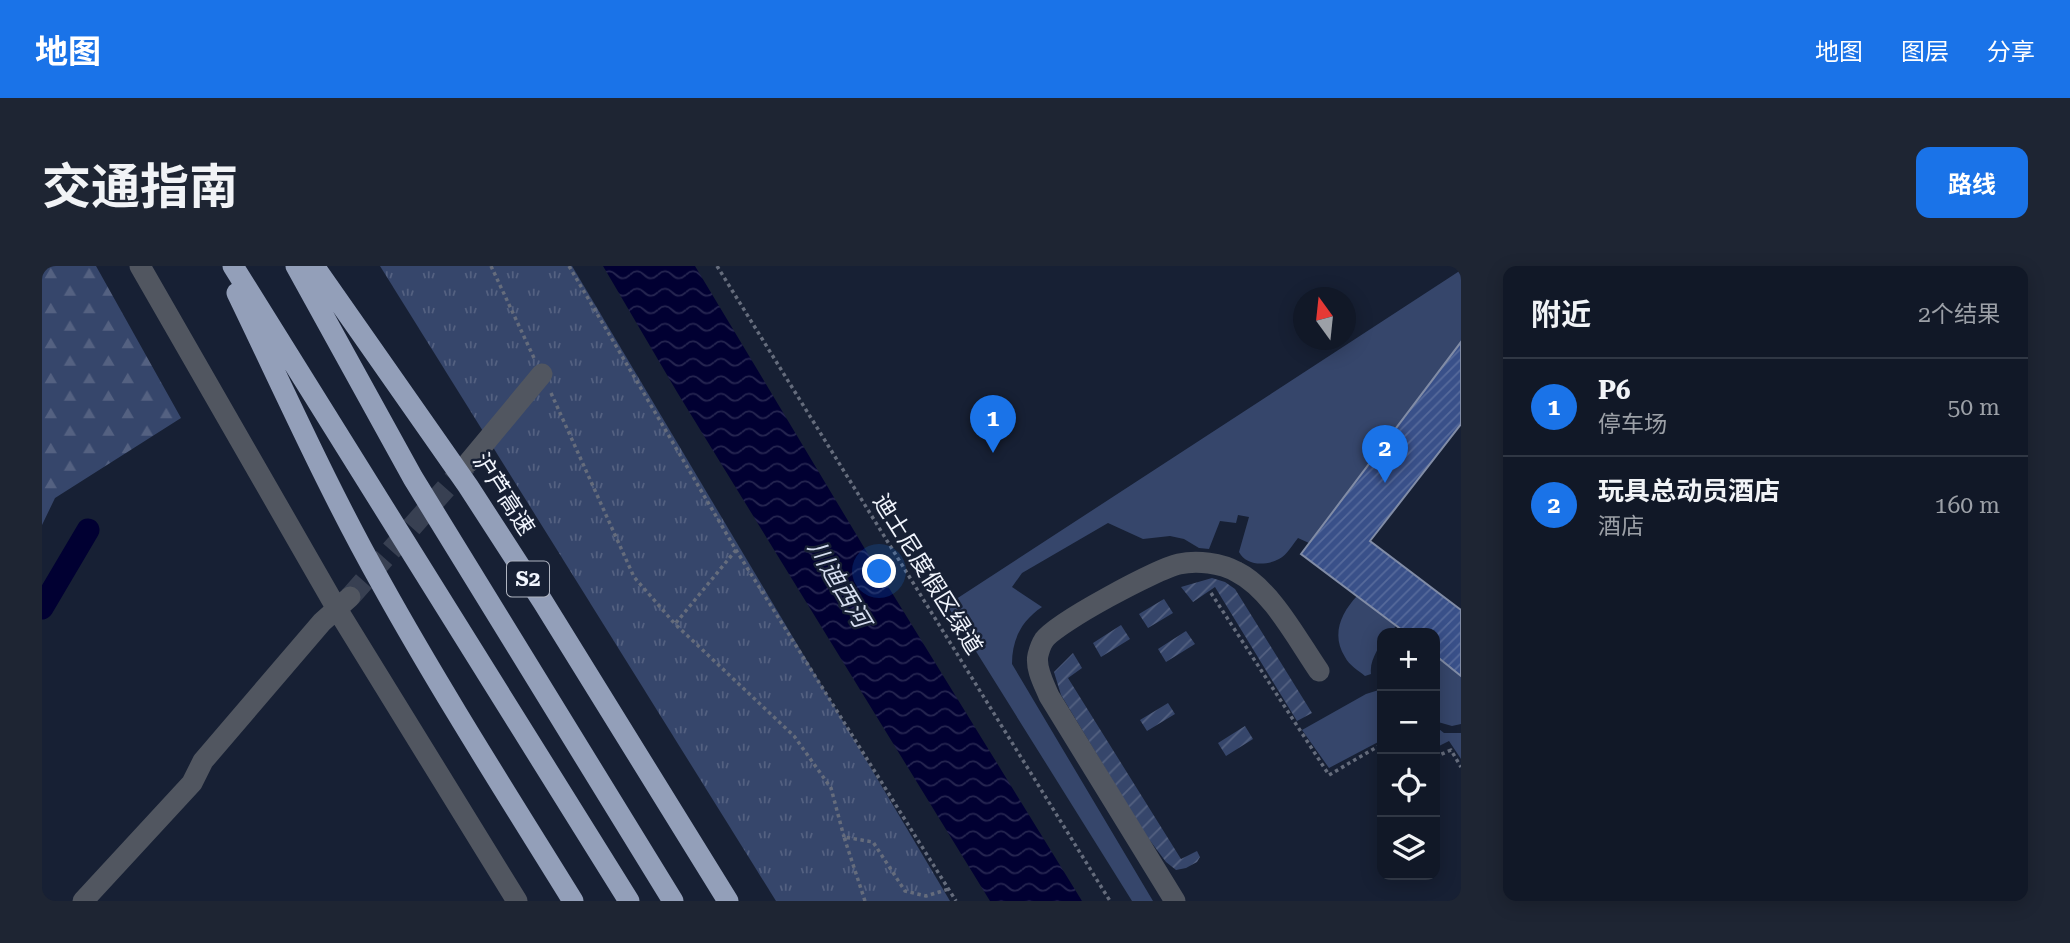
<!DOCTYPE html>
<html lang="zh">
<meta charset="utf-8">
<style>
:root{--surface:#111827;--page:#1e2533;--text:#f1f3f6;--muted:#9ca0a7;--line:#303744;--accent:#1a73e8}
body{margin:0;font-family:"Roboto Serif","Noto Sans SC",serif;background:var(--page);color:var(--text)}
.controls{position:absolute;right:21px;bottom:21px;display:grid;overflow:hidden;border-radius:14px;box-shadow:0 4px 18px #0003}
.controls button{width:63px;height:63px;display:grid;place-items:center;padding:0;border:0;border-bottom:2px solid var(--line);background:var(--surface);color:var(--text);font:35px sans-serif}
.compass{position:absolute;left:1251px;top:21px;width:63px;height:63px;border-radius:50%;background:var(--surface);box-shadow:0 4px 18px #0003;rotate:345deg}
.you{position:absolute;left:838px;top:306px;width:24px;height:24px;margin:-18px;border:5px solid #fff;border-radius:50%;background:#1a73e8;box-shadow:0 0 0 10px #1a73e833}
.badge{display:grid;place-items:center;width:46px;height:46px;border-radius:50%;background:var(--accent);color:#fff;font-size:23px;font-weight:700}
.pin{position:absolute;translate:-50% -58px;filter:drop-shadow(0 2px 4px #0008)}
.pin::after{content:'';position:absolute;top:37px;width:24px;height:21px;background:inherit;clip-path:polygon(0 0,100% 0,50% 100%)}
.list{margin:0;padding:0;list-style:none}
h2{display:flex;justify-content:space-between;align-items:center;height:91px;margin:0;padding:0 28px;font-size:30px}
h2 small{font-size:23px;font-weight:400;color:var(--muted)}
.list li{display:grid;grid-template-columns:46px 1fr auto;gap:21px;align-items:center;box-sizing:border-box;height:98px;padding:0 28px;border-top:2px solid var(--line)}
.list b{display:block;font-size:26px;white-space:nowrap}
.list p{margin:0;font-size:23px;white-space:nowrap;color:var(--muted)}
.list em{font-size:23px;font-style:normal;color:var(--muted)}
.icon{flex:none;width:38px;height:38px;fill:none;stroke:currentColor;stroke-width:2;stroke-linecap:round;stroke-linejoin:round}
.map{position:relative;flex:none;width:1419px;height:635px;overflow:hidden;border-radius:14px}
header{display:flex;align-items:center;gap:42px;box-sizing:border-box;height:98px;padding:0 35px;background:var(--accent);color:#fff}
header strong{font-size:33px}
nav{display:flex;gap:38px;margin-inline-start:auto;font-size:24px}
.intro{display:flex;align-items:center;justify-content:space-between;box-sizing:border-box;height:168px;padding:0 42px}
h1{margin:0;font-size:49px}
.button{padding:18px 32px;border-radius:14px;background:var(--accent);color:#fff;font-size:24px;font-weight:700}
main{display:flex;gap:42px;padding:0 42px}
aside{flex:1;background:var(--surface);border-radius:14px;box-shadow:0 4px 18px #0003}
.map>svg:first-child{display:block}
.grass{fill:#36466b}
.forest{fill:url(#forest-firs)}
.park{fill:url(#park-tufts)}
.garden{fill:url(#garden-furrows)}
.water{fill:url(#water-waves)}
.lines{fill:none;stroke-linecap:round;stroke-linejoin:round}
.canal{stroke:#010032;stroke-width:23}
.building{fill:url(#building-hatch);stroke:#818ca6;stroke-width:2}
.minor-tunnel{stroke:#384052;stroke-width:21;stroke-dasharray:21 10;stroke-linecap:butt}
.path{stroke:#656c7c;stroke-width:3.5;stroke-dasharray:3.5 3.5;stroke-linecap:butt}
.minor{stroke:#515660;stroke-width:21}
.highway{stroke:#939fb9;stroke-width:21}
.labels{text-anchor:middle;stroke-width:5;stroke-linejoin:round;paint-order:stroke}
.shield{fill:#172034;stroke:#b0b5c1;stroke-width:2}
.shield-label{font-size:21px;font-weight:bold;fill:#f1f5fd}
.street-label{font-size:23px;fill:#f1f5fd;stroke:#172034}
.water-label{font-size:24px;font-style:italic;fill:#d6def0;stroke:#172034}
</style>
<header>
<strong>地图</strong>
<nav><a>地图</a><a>图层</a><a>分享</a></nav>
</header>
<div class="intro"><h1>交通指南</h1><a class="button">路线</a></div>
<main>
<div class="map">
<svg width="1419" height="635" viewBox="0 0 1419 635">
<defs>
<pattern id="forest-firs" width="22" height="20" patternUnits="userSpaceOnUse" patternTransform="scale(1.75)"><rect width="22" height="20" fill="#36466b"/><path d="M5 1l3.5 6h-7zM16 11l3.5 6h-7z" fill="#546181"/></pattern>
<pattern id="park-tufts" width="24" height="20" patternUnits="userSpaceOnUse" patternTransform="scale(1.75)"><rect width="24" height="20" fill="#36466b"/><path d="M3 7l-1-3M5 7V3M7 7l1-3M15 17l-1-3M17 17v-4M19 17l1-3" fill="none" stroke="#546181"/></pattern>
<pattern id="garden-furrows" width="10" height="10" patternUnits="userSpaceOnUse" patternTransform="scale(1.75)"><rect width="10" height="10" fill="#36466b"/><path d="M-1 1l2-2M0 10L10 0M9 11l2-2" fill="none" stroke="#546181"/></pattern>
<pattern id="water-waves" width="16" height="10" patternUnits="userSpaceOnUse" patternTransform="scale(1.75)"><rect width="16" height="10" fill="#010032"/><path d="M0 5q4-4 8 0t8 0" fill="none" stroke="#262651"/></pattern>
<pattern id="building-hatch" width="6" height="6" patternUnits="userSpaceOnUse" patternTransform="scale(1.75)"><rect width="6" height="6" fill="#395089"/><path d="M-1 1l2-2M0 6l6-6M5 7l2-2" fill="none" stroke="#566a9b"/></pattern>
</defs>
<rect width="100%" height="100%" fill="#172034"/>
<!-- grass -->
<path class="grass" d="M1419 4V76L1267 277 1256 272C1251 278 1245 289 1237 293 1224 300 1204 300 1197 286L1207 251 1196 249 1194 257 1178 255 1167 283 1157 282 1142 273 1128 270 1101 273 1066 257 980 307 970 321 1000 341C979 355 970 374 970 398L1111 635H1090L905 339Z
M1315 330 1354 360 1348 367H1340C1340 383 1327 391 1329 408L1323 410C1317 405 1307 399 1303 391 1289 369 1299 347 1315 330Z
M1393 389 1419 410V458L1410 460 1396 456 1393 450Z
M1340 423V474L1287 502 1260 464 1324 428Z
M1393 460 1402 467H1419V493L1407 475 1393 482Z"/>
<!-- forest -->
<path class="forest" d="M0 0H54L139 152 13 232 0 259Z"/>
<!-- park -->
<path class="park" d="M338 0H530L908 635H734Z"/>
<!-- garden -->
<path class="garden" d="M1170 312 1183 316 1193 323 1270 447 1255 455 1173 321 1151 336 1139 321Z
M1122 333 1131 347 1106 362 1097 348Z
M1079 359 1088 373 1059 391 1051 377Z
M1144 365 1153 378 1124 396 1116 383Z
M1031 387 1040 402 1026 412 1139 593 1155 585 1158 591 1155 596 1144 602 1134 604 1124 596 1103 568 1019 429 1012 406Z
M1126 437 1133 448 1105 465 1098 454Z
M1203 460 1211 473 1184 490 1176 477Z"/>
<!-- water -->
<path class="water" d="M561 0H653L823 283 1040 635H948L635 126Z"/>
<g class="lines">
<!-- canal -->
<path class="canal" d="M0 342 46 264"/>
</g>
<!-- building -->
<path class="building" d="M1419 76V158L1328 275 1419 344V410L1393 389V367H1364L1259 288Z"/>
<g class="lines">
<!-- minor-tunnel -->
<path class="minor-tunnel" d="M308 331 427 196"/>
<!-- path -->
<path class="path" d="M449 0 492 92
M527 0 694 284 914 635
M675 0 1068 635
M509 127 592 311 633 358
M694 284 633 358 752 470 789 522 802 571
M1169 327 1287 509 1340 478
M1393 491 1409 484 1419 501
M823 635 802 571 831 576 863 625 884 630 907 623"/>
<!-- minor -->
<path class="minor" d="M98 0 295 343 475 635
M427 196 500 108
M41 635 150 517 161 495 280 356 308 331
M1133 635 1007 430C1002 418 993 402 996 389 997 385 1000 377 1002 374 1015 356 1115 303 1137 298 1155 294 1179 297 1195 306 1229 323 1255 373 1277 405"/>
<!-- highway -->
<path class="highway" d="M191 0 587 635
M254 0 371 212 631 635
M272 0 426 220 501 336 686 635
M195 27C242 124 286 223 339 317 399 425 466 530 531 635"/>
</g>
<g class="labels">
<!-- shield labels -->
<rect class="shield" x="465" y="295.5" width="42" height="35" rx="5"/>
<g class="shield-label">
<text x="486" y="320">S2</text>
</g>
<!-- street labels -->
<g class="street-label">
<text transform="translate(462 228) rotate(57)" y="8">沪芦高速</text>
<text transform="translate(886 308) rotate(58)" y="8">迪士尼度假区绿道</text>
</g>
<!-- water labels -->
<g class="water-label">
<text transform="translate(797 318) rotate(59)" y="8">川迪西河</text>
</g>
</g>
</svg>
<div class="controls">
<button>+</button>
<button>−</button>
<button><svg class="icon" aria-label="locate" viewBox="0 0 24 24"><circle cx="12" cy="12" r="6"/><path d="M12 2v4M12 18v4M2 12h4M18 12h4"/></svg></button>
<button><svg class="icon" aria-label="layers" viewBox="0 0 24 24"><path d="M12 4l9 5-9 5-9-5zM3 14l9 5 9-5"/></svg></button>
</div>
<svg class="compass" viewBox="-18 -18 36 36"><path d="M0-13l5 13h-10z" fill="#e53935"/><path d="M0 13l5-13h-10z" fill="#9ca0a7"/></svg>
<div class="you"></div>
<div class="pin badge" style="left:951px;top:187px">1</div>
<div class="pin badge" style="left:1343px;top:217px">2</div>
</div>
<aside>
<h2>附近<small>2个结果</small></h2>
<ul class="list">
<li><span class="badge">1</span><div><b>P6</b><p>停车场</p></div><em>50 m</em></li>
<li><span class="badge">2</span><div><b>玩具总动员酒店</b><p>酒店</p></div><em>160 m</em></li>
</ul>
</aside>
</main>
